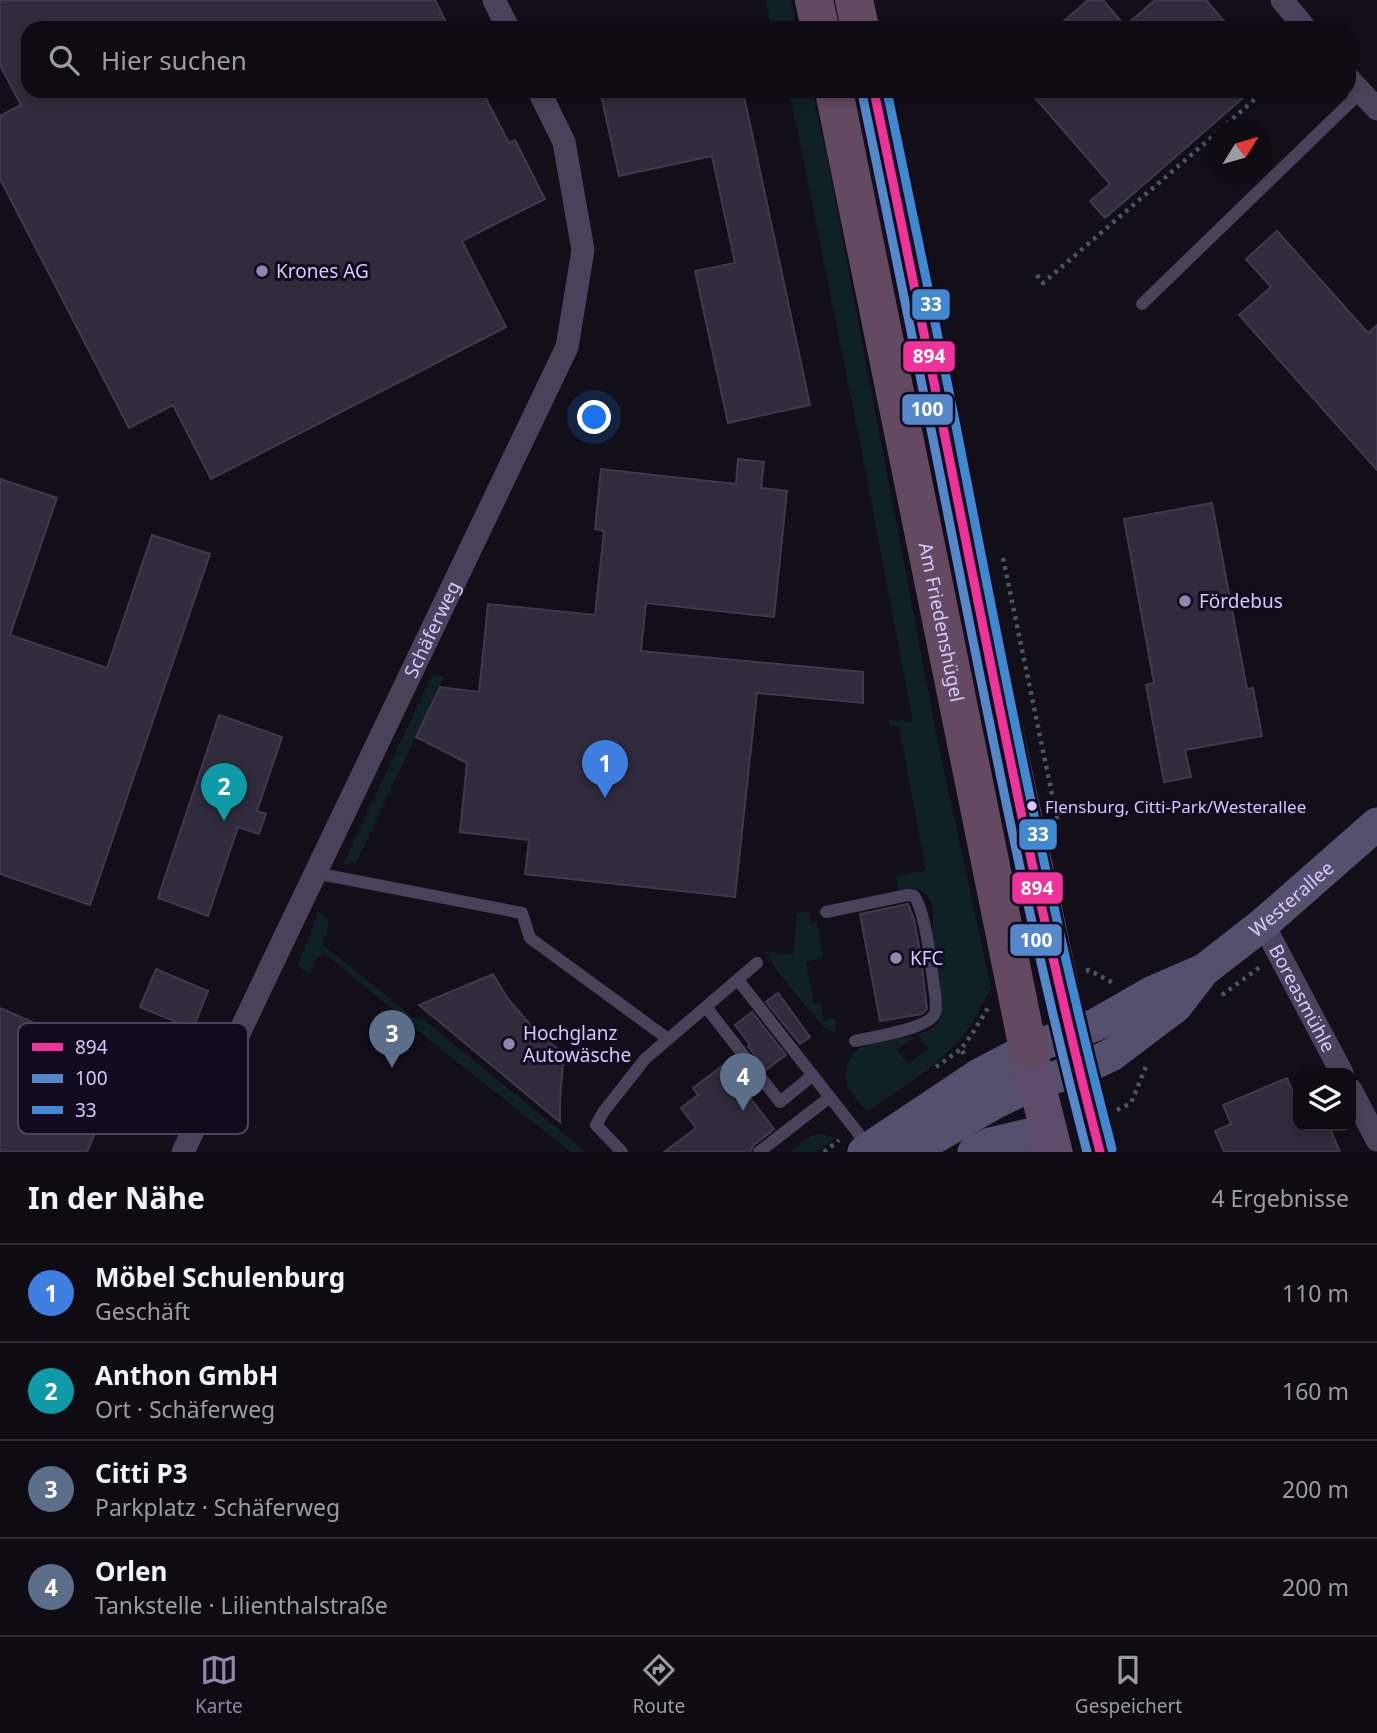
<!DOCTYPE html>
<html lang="de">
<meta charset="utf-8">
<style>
:root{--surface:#0e0b13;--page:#17141c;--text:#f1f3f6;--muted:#9b9ba0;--line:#2e2b33;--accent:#9187ae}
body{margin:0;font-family:"Noto Sans",sans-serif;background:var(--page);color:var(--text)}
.controls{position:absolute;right:21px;bottom:21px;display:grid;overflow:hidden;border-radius:14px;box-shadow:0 4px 10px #0003}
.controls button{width:63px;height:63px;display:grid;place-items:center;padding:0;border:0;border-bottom:2px solid var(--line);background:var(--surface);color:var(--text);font:35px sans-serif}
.compass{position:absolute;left:1209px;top:119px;width:63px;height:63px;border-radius:50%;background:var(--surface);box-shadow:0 4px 10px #0003;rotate:53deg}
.you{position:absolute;left:595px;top:418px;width:24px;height:24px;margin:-18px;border:5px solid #fff;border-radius:50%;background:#1a73e8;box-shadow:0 0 0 10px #1a73e833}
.badge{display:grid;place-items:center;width:46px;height:46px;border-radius:50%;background:var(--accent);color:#fff;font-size:23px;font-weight:700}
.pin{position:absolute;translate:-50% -58px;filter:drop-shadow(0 2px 4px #0008)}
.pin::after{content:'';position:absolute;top:37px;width:24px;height:21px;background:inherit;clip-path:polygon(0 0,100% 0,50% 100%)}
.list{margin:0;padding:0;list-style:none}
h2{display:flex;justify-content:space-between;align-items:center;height:91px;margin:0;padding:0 28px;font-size:30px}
h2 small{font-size:23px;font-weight:400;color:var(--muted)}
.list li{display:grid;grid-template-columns:46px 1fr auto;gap:21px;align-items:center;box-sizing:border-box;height:98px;padding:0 28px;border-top:2px solid var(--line)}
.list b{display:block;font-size:26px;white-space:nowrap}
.list p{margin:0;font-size:23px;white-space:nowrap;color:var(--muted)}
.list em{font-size:23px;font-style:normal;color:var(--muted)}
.icon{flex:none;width:38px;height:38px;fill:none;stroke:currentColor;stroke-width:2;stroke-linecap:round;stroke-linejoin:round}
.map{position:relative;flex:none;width:1377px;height:1152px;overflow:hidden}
.search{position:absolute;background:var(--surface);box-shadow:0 4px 10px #0003;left:21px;right:21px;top:21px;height:77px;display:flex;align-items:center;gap:18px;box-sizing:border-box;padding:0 24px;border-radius:21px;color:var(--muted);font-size:26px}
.sheet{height:483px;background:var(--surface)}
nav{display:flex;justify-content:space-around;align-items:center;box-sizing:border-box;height:98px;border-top:2px solid var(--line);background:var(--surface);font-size:19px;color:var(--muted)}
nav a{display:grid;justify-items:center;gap:4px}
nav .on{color:var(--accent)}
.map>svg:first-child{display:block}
.green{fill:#0f2125}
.building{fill:#312c3c;stroke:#40394e;stroke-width:2}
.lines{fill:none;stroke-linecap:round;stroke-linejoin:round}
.path{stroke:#4b5666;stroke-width:4.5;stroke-dasharray:3.5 5;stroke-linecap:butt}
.lane{stroke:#48435a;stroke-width:12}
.street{stroke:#48435a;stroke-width:23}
.secondary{stroke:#55506d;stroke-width:33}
.primary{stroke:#5d4c6c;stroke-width:37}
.highway{stroke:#644a60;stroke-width:38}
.bus-1-casing{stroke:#110b1d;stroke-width:14}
.bus-2-casing{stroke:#110b1d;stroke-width:14}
.bus-3-casing{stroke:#110b1d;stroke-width:14}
.bus-1{stroke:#ef339a;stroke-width:9}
.bus-2{stroke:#5488ca;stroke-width:9}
.bus-3{stroke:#4088d0;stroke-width:9}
.poi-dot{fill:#9187ae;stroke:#110b1d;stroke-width:2.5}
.bus-dot{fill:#d6c7ff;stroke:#110b1d;stroke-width:2.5}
.labels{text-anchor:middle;stroke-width:6;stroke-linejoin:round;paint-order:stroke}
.bus-label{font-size:17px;fill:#d6c7ff;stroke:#110b1d;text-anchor:start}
.poi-label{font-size:19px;fill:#d6c7ff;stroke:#110b1d;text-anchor:start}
.street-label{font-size:19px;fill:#d6c7ff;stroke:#110b1d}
.key{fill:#110b1d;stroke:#4c4361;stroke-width:2}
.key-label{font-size:19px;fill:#d6c7ff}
.line-badge{stroke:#110b1d;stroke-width:2.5}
.badge-label{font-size:19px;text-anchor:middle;font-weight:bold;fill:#fff}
</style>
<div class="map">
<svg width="1377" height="1152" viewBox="0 0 1377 1152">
<rect width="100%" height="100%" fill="#120f19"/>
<!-- green -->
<path class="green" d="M765 0H791L797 28H772Z
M788 91H812L827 156 937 738 991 988C982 1002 976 1019 966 1032 941 1065 901 1088 867 1112 860 1103 849 1092 846 1080 844 1072 847 1066 850 1059 862 1037 893 1038 915 1037L897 1050 908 1064 928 1049 918 1035C931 1028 941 1026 942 1010 939 987 934 963 932 939 931 925 937 910 928 897 921 886 909 890 899 892L896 876 926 870 899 727 889 725V720L913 722 862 453 799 137Z
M432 675 444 676 356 863 343 864Z
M318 911C334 924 329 928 322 944L416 1019H423L586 1152H571L433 1043 324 953 316 959 310 974 303 970 298 963 310 935Z
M809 911 811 922H817L823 958 806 962 814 1004 820 1003 824 1020 835 1018 836 1030 833 1032 825 1029 781 976 765 952 793 954 797 913Z
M822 1134 835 1138 817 1152H790L812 1135Z"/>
<!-- building -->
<path class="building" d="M0 0H435L449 28H28V91H482L509 143 515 140 545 199 462 241 506 327 211 479 173 405 129 428 0 179V116L21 105 0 65Z
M1088 0H1103L1125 26 1155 0H1206L1230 28H1056Z
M600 91H743L810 405 728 423 695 271 735 263 712 156 619 176Z
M1029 91H1251L1105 218 1090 201 1110 184Z
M1277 231 1368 333 1377 325V470L1239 315 1271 287 1246 259Z
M738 459 764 462 761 488 787 491 774 617 646 603 641 651 863 672V703L757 693 735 897 525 874 529 840 460 832 467 763 416 737 440 687 479 692 488 604 595 615 604 531 595 529 601 469 736 484Z
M0 479 57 498 10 635 107 668 152 535 210 554 90 905 0 874Z
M1212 503 1247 689 1253 688 1262 736 1185 750 1191 777 1164 782 1146 685 1154 683 1124 519Z
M219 715 282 737 257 811 266 814 259 834 238 827 208 916 158 898Z
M908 904 914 919 921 957 927 1009 922 1014 880 1021 860 914Z
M156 969 208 991 193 1029 140 1007Z
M493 974 508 999 522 1015 540 1036 564 1053 560 1101V1122L419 1005Z
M778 993 810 1037 800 1044 766 1002Z
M0 1008 106 1054 102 1064 121 1073 87 1152H0Z
M752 1012 786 1055 766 1070 748 1046 750 1045 735 1025Z
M734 1057 752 1080 742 1087 774 1129 754 1145 750 1152H664L696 1128 681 1108 698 1095 693 1088Z
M1287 1078 1298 1104V1126H1329L1340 1152H1224L1215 1131 1231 1124 1223 1105Z"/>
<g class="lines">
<!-- path -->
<path class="path" d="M1220 130 1264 91
M1037 275 1043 283 1220 130
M1003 558 1058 823
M1086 971 1089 970 1113 983
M1222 995 1260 967
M964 1054 961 1049 972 1034 989 1006
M936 1067 961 1049
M1117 1110 1131 1103 1147 1064
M824 1152 839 1140"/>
<!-- lane -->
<path class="lane" d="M1142 304 1361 92
M315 873 522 913 530 938 668 1039
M826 912 908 895 914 896C927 913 932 977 936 1001 935 1005 937 1009 935 1013 929 1029 872 1037 855 1041
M738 980 869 1147
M706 1007 780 1102 813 1075
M622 1152 596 1125 604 1111 645 1059 757 963
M759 1152 830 1097"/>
<!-- street -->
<g class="street">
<path d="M494 0 508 28"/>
<path d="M1282 0 1305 28"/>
<path d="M1349 79 1377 109"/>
<path id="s1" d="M1263 924 1342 1073"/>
<path d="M1351 1090 1377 1140"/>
<path id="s2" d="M183 1152 270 968 567 347 583 250 564 142 539 91"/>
</g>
<!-- secondary -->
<g class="secondary">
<path id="s3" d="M864 1152 979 1075 1028 1049 1095 1025 1151 993 1204 970 1263 924 1377 824"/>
<path d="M909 1152 996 1102 1036 1083 1079 1070 1111 1055 1176 1006 1200 975"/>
<path d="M974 1152 990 1144 1028 1135 1050 1138"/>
</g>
<!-- primary -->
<path class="primary" d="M1070 1033 1100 1152
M1028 1049 1054 1152"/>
<!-- highway -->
<g class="highway">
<path d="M814 0 820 28"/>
<path d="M854 0 860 28"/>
<path id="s4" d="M834 91 1028 1049"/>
<path d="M874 91 943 425 994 684 1070 1033"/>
</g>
<defs>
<path id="bus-1" d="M874 91C897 203 921 315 943 427 992 670 1038 913 1100 1152"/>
<path id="bus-2" d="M862 93C885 205 909 317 931 429 979 671 1025 913 1087 1152"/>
<path id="bus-3" d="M887 91C910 203 934 314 956 426 1003 668 1050 910 1112 1149"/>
</defs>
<!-- bus-1 casing -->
<use href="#bus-1" class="bus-1-casing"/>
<!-- bus-2 casing -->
<use href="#bus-2" class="bus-2-casing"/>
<!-- bus-3 casing -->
<use href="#bus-3" class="bus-3-casing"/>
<!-- bus-1 -->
<use href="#bus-1" class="bus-1"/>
<!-- bus-2 -->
<use href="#bus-2" class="bus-2"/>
<!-- bus-3 -->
<use href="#bus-3" class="bus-3"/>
</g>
<!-- markers -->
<g class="poi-dot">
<circle cx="262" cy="271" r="7"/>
<circle cx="1185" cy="601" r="7"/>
<circle cx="896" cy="958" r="7"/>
<circle cx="509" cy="1044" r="7"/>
</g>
<circle class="bus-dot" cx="1032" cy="806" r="6"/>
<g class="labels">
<!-- bus labels -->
<g class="bus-label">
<text x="1045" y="813">Flensburg, Citti-Park/Westerallee</text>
</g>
<!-- poi labels -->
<g class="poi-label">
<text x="276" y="278">Krones AG</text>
<text x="1199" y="608">Fördebus</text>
<text x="910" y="965">KFC</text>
<text x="523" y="1040">Hochglanz<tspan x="523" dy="22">Autowäsche</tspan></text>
</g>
<!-- street labels -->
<g class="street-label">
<text dy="7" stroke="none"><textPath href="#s4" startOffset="542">Am Friedenshügel</textPath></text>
<text dy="7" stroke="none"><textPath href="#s2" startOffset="579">Schäferweg</textPath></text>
<text dy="7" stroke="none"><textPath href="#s3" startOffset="500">Westerallee</textPath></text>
<text dy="7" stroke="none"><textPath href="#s1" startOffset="84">Boreasmühle</textPath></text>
</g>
</g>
<!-- legend -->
<rect x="18" y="1023" width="230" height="111" rx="10" class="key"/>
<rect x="32" y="1043" width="31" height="8" fill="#ef339a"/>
<rect x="32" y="1074" width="31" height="9" fill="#5488ca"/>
<rect x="32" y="1106" width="31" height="8" fill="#4088d0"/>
<g class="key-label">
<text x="75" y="1054">894</text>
<text x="75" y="1085">100</text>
<text x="75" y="1117">33</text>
</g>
<g class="line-badge">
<rect x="911" y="288" width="40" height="33" rx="7" fill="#4088d0"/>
<rect x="902" y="340" width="54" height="33" rx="7" fill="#ef339a"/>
<rect x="901" y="393" width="53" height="33" rx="7" fill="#5488ca"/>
<rect x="1018" y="818" width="40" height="33" rx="7" fill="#4088d0"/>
<rect x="1011" y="871" width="53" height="34" rx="7" fill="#ef339a"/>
<rect x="1009" y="923" width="54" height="34" rx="7" fill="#5488ca"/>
</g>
<g class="badge-label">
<text x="931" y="311">33</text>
<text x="929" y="363">894</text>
<text x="927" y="416">100</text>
<text x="1038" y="841">33</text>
<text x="1037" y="895">894</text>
<text x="1036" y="947">100</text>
</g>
</svg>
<div class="controls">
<button><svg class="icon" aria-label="layers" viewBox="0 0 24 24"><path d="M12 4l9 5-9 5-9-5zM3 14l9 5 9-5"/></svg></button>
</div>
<svg class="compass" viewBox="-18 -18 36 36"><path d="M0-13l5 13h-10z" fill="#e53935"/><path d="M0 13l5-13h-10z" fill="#9b9ba0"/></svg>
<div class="you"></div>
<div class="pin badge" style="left:605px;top:798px;background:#3f7fe0">1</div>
<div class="pin badge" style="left:224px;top:821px;background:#0f9aa8">2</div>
<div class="pin badge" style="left:392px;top:1068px;background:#5c6f8a">3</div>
<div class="pin badge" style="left:743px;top:1111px;background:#5c6f8a">4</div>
<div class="search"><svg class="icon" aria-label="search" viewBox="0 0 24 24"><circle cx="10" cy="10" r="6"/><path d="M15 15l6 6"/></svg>Hier suchen</div>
</div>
<section class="sheet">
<h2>In der Nähe<small>4 Ergebnisse</small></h2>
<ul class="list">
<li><span class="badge" style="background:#3f7fe0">1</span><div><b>Möbel Schulenburg</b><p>Geschäft</p></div><em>110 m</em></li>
<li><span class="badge" style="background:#0f9aa8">2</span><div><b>Anthon GmbH</b><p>Ort · Schäferweg</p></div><em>160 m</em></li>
<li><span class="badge" style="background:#5c6f8a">3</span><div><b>Citti P3</b><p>Parkplatz · Schäferweg</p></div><em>200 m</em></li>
<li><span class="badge" style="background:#5c6f8a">4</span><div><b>Orlen</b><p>Tankstelle · Lilienthalstraße</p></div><em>200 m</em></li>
</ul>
</section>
<nav>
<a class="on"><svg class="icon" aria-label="map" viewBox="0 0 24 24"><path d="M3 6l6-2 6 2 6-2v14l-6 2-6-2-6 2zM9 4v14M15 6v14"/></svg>Karte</a>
<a><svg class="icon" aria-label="directions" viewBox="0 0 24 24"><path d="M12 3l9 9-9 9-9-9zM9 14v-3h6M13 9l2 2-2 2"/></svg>Route</a>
<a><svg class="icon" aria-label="saved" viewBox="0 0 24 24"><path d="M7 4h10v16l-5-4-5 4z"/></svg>Gespeichert</a>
</nav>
